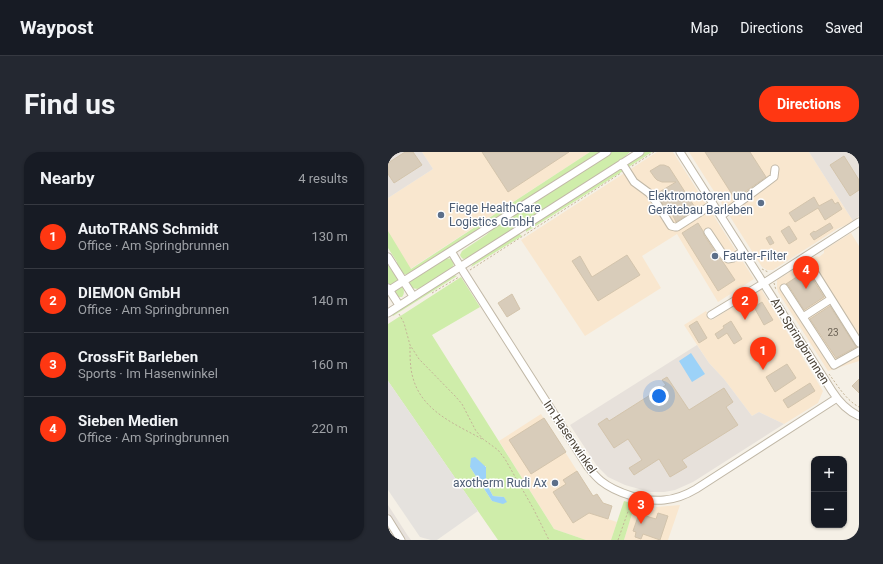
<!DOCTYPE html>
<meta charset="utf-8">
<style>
:root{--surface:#171b24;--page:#242831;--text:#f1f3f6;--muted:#9ea1a6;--line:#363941;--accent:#ff3712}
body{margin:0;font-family:Roboto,sans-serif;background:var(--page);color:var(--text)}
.controls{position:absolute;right:12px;bottom:12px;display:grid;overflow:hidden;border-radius:8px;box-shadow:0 1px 3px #0004}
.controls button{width:36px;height:36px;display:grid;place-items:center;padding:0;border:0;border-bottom:1px solid var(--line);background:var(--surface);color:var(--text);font:20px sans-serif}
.you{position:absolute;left:271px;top:244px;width:14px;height:14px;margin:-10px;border:3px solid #fff;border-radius:50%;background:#1a73e8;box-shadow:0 0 0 6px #1a73e833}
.badge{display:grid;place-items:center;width:26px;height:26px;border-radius:50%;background:var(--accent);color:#fff;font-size:13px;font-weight:700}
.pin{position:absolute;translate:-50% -33px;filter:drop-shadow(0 1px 2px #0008)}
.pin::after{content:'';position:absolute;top:21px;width:14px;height:12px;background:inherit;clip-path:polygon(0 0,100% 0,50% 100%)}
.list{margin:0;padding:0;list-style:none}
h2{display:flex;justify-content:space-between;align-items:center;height:52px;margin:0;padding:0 16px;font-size:17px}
h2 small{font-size:13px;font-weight:400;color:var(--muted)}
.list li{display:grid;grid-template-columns:26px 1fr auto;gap:12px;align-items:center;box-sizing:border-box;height:64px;padding:0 16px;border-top:1px solid var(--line)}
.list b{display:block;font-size:15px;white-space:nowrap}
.list p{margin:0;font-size:13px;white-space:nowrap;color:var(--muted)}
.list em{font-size:13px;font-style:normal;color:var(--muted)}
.map{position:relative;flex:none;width:471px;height:388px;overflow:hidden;border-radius:16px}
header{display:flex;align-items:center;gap:24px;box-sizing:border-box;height:56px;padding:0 20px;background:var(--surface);border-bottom:1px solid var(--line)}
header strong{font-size:19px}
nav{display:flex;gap:22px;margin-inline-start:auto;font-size:14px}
.intro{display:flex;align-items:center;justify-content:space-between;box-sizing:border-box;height:96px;padding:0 24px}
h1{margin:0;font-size:28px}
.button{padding:10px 18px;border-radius:16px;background:var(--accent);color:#fff;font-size:14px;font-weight:700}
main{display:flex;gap:24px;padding:0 24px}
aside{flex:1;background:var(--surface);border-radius:16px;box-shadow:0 1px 3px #0004}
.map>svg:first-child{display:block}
.commercial{fill:#f9e7cf}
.industrial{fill:#e7e1db}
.green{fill:#cfedaa;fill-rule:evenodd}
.parking{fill:#e5e2de}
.water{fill:#9cd2f8}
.building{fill:#d8ccba;stroke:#d3c4ac}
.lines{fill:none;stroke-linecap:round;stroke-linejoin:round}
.minor-casing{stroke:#c1b8a7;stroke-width:9}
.path{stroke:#c4b497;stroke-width:1;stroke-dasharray:2 2;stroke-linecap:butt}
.minor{stroke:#fff;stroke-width:7}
.service-dot{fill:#5c6f8a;stroke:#fff;stroke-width:1.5}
.labels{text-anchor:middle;stroke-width:3;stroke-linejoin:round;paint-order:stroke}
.number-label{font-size:10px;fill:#6c6356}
.service-label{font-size:12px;fill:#4e5e75;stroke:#fff;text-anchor:end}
.street-label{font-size:12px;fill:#484034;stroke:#fff}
</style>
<header>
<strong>Waypost</strong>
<nav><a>Map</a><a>Directions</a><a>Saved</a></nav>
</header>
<div class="intro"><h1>Find us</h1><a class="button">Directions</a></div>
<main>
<aside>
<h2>Nearby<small>4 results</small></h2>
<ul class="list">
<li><span class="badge">1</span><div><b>AutoTRANS Schmidt</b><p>Office · Am Springbrunnen</p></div><em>130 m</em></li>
<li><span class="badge">2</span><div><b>DIEMON GmbH</b><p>Office · Am Springbrunnen</p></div><em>140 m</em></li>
<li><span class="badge">3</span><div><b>CrossFit Barleben</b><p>Sports · Im Hasenwinkel</p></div><em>160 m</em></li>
<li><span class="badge">4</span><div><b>Sieben Medien</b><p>Office · Am Springbrunnen</p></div><em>220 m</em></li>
</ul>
</aside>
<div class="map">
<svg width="471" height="388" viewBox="0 0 471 388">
<rect width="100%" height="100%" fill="#f5f0e6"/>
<!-- commercial -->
<path class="commercial" d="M34 0H202L22 117 0 80V46L45 17Z
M269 0H285L366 127 330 150 289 82 254 104 273 136 197 184 133 88Z
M301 0H421L465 69 458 73 449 77 385 118H379L374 115Z
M463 81 471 94V209L440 219 390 140 389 136V128L428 104 431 105 436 101V98Z
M373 137 435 239 430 251 396 272 371 260 364 264 336 227 321 211 296 173 318 159 324 168Z
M153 262 205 344 209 342 215 351 224 354 220 367 229 370 223 388H198L166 377 111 289Z
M247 352 267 358 268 355 292 353 280 388H236Z"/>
<!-- industrial -->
<path class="industrial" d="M0 0H34L45 17 0 46Z
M421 0H471V64L465 69Z
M309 193 321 211 336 227 364 264 371 260 396 272 305 330 287 338 276 340H262L237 333 220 325 209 314 182 273Z
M0 353 20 384 23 388H0Z"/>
<!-- green -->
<path class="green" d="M202 0H215L20 123 15 122 9 116V110L0 96V79L23 117Z
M224 0H242L230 11 80 106 75 107 73 105 72 103 74 99 98 83 111 72Z
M257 0H264L239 16V12Z
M232 16 235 19 138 80V76Z
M130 81 134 84 83 115 86 110Z
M58 106 64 107C67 111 66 114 63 117L30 137 23 136 18 131Z
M0 113 11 129 2 134 0 131Z
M65 123 69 124 5 164 3 162Z
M73 125 92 155 44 183 166 377 198 388H110L0 229V172ZM98 314V331L105 344 116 345 118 350 104 349 82 315Z
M14 134C16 138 17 141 14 145H10L5 139Z
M236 349 247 352 236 388H223Z"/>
<!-- parking -->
<path class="parking" d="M0 229 90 359 49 388H43L32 385 0 338Z"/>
<!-- water -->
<path class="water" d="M303 201 317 222 304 230 291 209Z
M87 305 98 315V331L105 344 116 345 119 350 115 352 104 349 82 315 83 306Z"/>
<!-- building -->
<path class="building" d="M17 0H25L34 13 6 31 0 22V11Z
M94 0H181L120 40Z
M317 0H362L378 25 347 47Z
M456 4 471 28V38L462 44 442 13Z
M272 13H276L281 15 308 57 288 70 284 62 282 63 268 42 288 30H274L269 28 267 26 262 19Z
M426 45 431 54 444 47 447 52 450 50 454 57 437 68 430 56 407 70 401 61Z
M310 71 315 79 316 83 332 107 335 110 347 128 330 139 294 81Z
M442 71 445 76 426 88 422 82 426 79 427 80Z
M401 74 409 87 401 92 393 79Z
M382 84 386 91 382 93 378 86Z
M239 103 252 123 210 149 184 109 192 104 204 125Z
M419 118 436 145 416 158 400 133 398 132Z
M124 142 132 157 119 165 110 151Z
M374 150 385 168 376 173 366 155Z
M442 154 468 195 448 206 422 167Z
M309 169 319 186 311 191 301 174Z
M343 169 354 187 346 192 339 181 330 187 327 182 336 176 335 174Z
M399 212 408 226 387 240 378 225Z
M279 225 301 258 336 236 345 250 338 255 350 273 294 308 299 315 282 325 271 307 246 323 241 316 254 308 240 287 226 296 210 272 219 266 221 269 278 233 274 228Z
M471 227V241L464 234Z
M422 231 427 239 400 256 395 248Z
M156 266 178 300 143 322 121 288Z
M189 319 205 344 209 342 215 351 224 354 220 367 201 361 185 371 165 340 178 332 175 328Z
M270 361 280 364 272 388 255 382 253 387 247 385 248 380 245 379 251 362 268 367Z"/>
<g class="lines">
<defs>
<path id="minor" d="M292 0 444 239C451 250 460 259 471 264
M234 11 246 30 261 41 268 50 283 74 287 75H289L325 52
M333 64 386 25 387 17
M320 80 336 104 340 107 345 106 355 99
M63 99 75 119 200 315C204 320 208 325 213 329 228 341 257 350 276 348 288 347 298 343 308 337L449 246
M0 105 25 144
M417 105 471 191
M0 136 11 153
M396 136 446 213 471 199
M0 139 219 0
M0 161 252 0
M323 163 376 131 471 70
M415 165 443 147
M0 367 13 388"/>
</defs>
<!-- minor casing -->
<use href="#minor" class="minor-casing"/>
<!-- path -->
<path class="path" d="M244 14 266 0
M374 117 380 120
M82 118 233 21
M386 131 388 138
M44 141 71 125
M11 162 16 171 22 193 31 207 68 245 74 252 88 279 95 287 110 298 117 307 145 356 161 388
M22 195C22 205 22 216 25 226 34 259 67 272 94 287
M441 222C450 234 458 248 471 255
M230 388 243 351"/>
<!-- minor -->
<use href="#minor" class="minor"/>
</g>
<!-- markers -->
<g class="service-dot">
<circle cx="373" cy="51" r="4"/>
<circle cx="53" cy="63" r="4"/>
<circle cx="327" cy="104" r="4"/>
<circle cx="167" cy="331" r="4"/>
</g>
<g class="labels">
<!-- number labels -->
<g class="number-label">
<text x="445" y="184">23</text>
</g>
<!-- service labels -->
<g class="service-label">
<text x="365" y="48">Elektromotoren und<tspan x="365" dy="14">Gerätebau Barleben</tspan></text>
<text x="61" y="60" text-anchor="start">Fiege HealthCare<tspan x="61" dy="14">Logistics GmbH</tspan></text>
<text x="335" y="108" text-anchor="start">Fauter-Filter</text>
<text x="159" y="335">axotherm Rudi Ax</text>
</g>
<!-- street labels -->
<g class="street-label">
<text transform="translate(412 189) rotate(58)" y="4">Am Springbrunnen</text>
<text transform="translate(182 285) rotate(56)" y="4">Im Hasenwinkel</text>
</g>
</g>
</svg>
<div class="controls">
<button>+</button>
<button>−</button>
</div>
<div class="you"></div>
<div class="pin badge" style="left:375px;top:218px">1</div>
<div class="pin badge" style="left:357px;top:168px">2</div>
<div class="pin badge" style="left:253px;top:372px">3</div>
<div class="pin badge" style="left:418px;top:137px">4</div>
</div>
</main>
